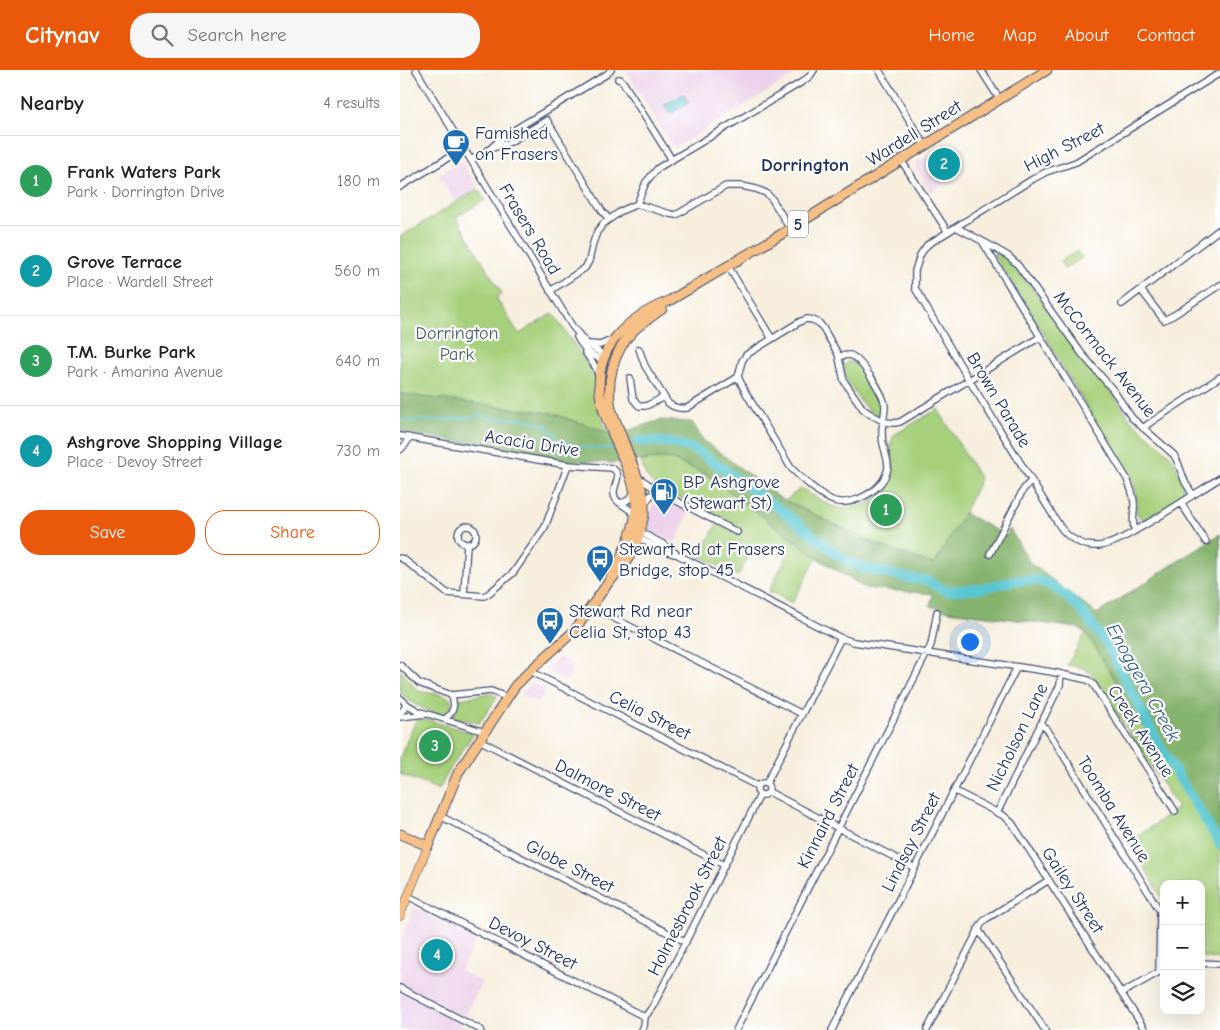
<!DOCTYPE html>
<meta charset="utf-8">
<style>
:root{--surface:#fff;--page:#f6f6f6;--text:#202124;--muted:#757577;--line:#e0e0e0;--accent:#ea580c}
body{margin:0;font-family:"Comic Neue",sans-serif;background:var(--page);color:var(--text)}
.controls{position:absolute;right:15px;bottom:15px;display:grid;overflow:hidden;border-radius:10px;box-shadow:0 5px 20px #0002}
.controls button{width:45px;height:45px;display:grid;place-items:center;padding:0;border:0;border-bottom:1px solid var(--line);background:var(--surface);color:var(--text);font:25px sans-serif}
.you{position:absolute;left:569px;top:571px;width:18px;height:18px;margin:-12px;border:4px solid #fff;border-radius:50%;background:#1a73e8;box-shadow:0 0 0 8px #1a73e833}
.badge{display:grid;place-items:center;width:32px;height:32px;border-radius:50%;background:var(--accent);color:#fff;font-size:16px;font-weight:700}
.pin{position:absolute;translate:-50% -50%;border:2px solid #fff;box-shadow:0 1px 5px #0006}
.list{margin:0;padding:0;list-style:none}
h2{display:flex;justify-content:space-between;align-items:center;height:65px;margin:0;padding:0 20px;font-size:21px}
h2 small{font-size:16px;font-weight:400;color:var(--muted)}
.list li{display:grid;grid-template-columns:32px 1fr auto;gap:15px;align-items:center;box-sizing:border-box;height:90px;padding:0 20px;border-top:1px solid var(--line)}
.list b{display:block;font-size:19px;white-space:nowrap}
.list p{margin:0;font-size:16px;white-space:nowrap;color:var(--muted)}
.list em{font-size:16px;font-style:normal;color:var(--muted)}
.actions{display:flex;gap:10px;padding:15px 20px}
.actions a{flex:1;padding:11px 0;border:1px solid var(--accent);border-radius:20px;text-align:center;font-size:18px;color:var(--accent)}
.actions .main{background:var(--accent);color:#fff}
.icon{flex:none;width:28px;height:28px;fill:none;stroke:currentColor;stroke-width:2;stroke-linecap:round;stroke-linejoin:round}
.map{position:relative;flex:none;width:820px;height:960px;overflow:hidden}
header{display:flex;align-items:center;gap:30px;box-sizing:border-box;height:70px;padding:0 25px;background:var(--accent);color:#fff}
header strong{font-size:24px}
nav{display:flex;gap:28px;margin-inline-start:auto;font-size:18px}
.search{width:350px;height:45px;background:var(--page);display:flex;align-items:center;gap:12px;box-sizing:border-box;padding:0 18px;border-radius:20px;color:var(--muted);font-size:19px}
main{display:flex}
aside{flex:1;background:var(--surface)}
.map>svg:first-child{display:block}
.built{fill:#ecd1ea}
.green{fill:#a7d07c;stroke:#61806d}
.forest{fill:#85b26c;stroke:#507065}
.water{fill:#59c6d1;stroke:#3a7a98}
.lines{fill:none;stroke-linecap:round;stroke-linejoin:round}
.stream{stroke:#59c6d1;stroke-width:2}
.river{stroke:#59c6d1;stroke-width:10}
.minor-casing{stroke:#3c4c71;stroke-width:8}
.major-casing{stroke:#3c4c71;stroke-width:9}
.highway-casing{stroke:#3c4c71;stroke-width:11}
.minor{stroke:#fff;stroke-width:5.5}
.major{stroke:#f5bf86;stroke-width:8}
.highway{stroke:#f5bf86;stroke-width:9}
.labels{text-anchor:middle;stroke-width:4.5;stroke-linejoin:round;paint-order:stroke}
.shield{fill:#fff;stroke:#5f6d8e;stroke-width:1}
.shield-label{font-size:16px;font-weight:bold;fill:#1b2f5e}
.poi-label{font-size:18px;fill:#1b2f5e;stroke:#fff;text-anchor:start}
.street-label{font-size:18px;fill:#1b2f5e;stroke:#fff}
.park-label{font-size:18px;fill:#455f67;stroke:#fff}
.neighbourhood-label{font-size:19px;font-weight:bold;fill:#1b2f5e;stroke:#fff}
.water-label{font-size:19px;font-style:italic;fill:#2e5c80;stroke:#fff}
</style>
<header>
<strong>Citynav</strong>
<div class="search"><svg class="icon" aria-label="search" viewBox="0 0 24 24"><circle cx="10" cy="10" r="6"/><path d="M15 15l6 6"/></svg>Search here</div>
<nav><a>Home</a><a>Map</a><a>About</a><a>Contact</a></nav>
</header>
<main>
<aside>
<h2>Nearby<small>4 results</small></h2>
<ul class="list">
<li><span class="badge" style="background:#2e9e5b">1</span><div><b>Frank Waters Park</b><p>Park · Dorrington Drive</p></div><em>180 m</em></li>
<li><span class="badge" style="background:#0f9aa8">2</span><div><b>Grove Terrace</b><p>Place · Wardell Street</p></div><em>560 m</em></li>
<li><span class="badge" style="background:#2e9e5b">3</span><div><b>T.M. Burke Park</b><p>Park · Amarina Avenue</p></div><em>640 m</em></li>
<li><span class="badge" style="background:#0f9aa8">4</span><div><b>Ashgrove Shopping Village</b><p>Place · Devoy Street</p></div><em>730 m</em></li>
</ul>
<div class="actions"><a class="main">Save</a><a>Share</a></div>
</aside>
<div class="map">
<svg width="820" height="960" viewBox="0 0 820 960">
<rect width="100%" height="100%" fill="#fff"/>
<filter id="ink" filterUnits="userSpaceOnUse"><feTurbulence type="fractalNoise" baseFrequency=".02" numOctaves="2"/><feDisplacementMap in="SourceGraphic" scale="10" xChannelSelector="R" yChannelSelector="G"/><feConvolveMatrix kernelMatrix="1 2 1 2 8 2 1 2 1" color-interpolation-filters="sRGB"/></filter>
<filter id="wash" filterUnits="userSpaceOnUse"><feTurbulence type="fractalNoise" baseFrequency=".0096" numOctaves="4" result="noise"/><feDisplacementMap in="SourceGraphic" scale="20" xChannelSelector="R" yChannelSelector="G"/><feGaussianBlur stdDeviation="1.12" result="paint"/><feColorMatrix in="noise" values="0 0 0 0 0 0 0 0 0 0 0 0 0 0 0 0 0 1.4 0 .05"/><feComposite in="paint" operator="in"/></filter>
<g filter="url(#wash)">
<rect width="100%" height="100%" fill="#f7eedd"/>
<!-- built -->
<path class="built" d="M226 0H396L398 3 276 77 272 76Z
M531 83 548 111 531 122 516 98 517 92Z
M60 91 62 92 78 119 56 132 38 104Z
M258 428 289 442 275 473 251 461 249 459 250 442 255 429Z
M159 587 174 595 166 611 145 600Z
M131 611 146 619 138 634 120 625Z
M14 837 76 870 60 901 82 912 61 955 71 960H0V872Z"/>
<!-- green -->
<path class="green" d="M78 119 85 130 56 147 102 224 96 228 119 264 153 243 195 306V329L207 362 151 343 0 324V167Z
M677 181 682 188 665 199 660 191Z
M594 183C605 186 612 193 619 201L712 323 731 350 770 385 775 393 781 407 784 422 783 426 780 429 748 449C742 450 739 448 737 443L736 423 734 414 660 293 645 265 594 186Z
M447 292C461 290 477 321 481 333V337L479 343C478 344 476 344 475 344 466 343 450 316 446 308 444 304 444 300 444 296Z
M538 339 580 409 564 443 606 466 610 459 577 545 549 541 534 495 480 476 391 433 385 431 401 418C409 423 427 435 435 437 460 443 490 426 493 399 494 391 490 381 491 372 491 372 494 366 494 365Z
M268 388 308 405 417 488 392 533 369 521 389 482 375 474 370 481 355 474 338 506 300 486 320 448 253 414 246 406 241 391Z
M820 464V889L801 887V814H764V832L730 771 778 738 691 603 684 598 667 595 697 544Z
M0 600C6 606 12 615 19 621 25 625 48 621 51 631 52 634 51 636 51 639L46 644 43 645C24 639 14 637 0 622Z
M84 624H90L97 626V628L79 653 52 647C55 641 58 638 56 630Z
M25 649 72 663V666L50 699 39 720 0 704V687L16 650Z"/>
<!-- forest -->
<path class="forest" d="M0 324 151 343 207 362 227 361 260 350 292 352 303 370 380 428 480 476 534 494 564 443 606 466 610 459 630 493 697 544 820 464V781L686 563 678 558 549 541 530 536 533 524 465 518 417 488 308 405 268 388 213 393 166 390 0 362Z"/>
<!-- water -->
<path class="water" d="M284 24 289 33 270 44 264 35Z"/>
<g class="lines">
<!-- stream -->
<path class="stream" d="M0 351 35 350 69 348 80 345 92 349 122 348 146 355 159 370 178 377 203 378 215 377
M227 374 239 371"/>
<!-- river -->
<path class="river" d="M239 371C264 372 278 371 301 383L385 443 443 489 464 498 511 509 526 510 540 518 548 521 584 518 608 512 621 510H638L650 515 665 525 680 539 707 574 759 675 820 774"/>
</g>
</g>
<g filter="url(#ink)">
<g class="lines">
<defs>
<path id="minor" d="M16 0 172 256 186 273 205 286
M479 0 525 76
M581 0 600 30
M820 3 676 92 646 102 633 109 527 175 520 185 515 201V218L569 310 659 455C667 468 683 477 698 476 711 475 727 466 738 459 766 443 793 425 820 408
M218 9H220L223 12 272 90
M90 79 110 72 147 50 202 141 209 149
M71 90 90 79 104 66 207 4 211 0
M501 90 548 162
M0 117 64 78
M237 134 246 112 258 98 402 12 410 6 414 0
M556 157 582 171 727 409C730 416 734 425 734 433 735 443 731 451 735 461
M584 172 608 186 617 194 682 284 713 320 732 348 774 385 778 393 785 412 793 425
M328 196 372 269
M741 220 764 250 774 245 820 215
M150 221 185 198 189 191 193 173 197 162 203 154 221 141 237 134 270 144 276 145 326 116H342L356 119 366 123 372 129 390 159
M722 234 820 159
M177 267C183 279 191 286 203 290
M190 274 200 275 212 270
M239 279 245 296 268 333C274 338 279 339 287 338L338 307
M185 282 196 298 198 305
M439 286C442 286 447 285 450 285 461 288 484 325 485 336 485 343 483 351 482 359 482 364 482 369 483 374 485 381 488 390 488 397 485 419 454 437 434 431 422 427 400 407 391 398L346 323 338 307 342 291 346 285 401 251 407 249 413 250 419 253 423 258 438 284 444 311 463 339 470 344 485 352 494 353 500 352 640 267
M230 308 233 329 239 336H246L264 327
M743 358 751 352 820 307
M0 366 168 395 212 398C224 406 213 413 214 424 215 433 225 435 231 441 232 442 234 445 235 447
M0 380 6 374 8 367
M238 407 261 423 337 462
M220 433C228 432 232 428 234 421
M245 433 252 424 261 423
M781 433 806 472
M58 465a9 9 0 1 1 18 0a9 9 0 1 1-18 0Z
M240 462 263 474 278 485 441 568 454 572 652 602 688 610 693 614 775 741
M238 468 265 481 274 484
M590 484 623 420 627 415 631 412
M0 488 3 489 47 523 84 526 88 524 113 503 145 457 168 395
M64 524 67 474
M192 537 402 644
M0 595 19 613 51 625 91 621 101 625 107 629
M130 601 357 716
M0 628 8 635 18 641 85 662
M0 643 4 639 6 634
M0 647 25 644
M45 649C54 642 56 635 51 625
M641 655 647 659 760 841 759 902
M79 670 324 795
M357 719a6 6 0 1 1 12 0a6 6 0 1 1-12 0Z
M366 714 441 568
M555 721 604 746 612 753 745 960
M369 722 515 798
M597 743 660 615 661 604
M40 746 286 872
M8 826 245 947
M578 859 645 960
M801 893 820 894
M0 918 81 960
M722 923 759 902 764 900
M242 960 244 956 245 947 253 936 360 725
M336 960 531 575 537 542
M432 960 617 597
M527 960 582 853 586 849 649 810"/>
<path id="major" d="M0 846 28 776"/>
<path id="highway" d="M208 513C219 491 237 459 236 435 236 416 227 398 220 381 214 366 206 351 202 335 189 282 224 249 269 231L390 159 647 0
M0 764 28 776 58 703 115 616 130 601 174 561 208 513 223 497 235 477 240 462 244 445V428L240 414 211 339C206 311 213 281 234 260 243 252 253 246 262 239"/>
</defs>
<!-- minor casing -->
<use href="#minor" class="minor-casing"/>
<!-- major casing -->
<use href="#major" class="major-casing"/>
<!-- highway casing -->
<use href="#highway" class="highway-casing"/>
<!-- minor -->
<use href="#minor" class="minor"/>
<!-- major -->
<use href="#major" class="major"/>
<!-- highway -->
<use href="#highway" class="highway"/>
</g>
</g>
<!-- icons -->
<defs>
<symbol id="cafe-pin" viewBox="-11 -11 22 30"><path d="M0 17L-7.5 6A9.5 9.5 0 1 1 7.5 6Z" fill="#1f6fb2" stroke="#fff"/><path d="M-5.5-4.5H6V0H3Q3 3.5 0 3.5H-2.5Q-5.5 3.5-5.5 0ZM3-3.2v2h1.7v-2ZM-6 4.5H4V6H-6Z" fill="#fff"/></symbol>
<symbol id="fuel-pin" viewBox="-11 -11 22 30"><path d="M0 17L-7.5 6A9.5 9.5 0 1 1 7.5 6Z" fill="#1f6fb2" stroke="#fff"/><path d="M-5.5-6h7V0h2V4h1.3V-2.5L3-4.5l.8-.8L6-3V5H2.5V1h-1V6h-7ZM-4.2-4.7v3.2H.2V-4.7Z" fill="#fff"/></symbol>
<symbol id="bus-pin" viewBox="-11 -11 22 30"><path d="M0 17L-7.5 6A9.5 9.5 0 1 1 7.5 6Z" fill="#1f6fb2" stroke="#fff"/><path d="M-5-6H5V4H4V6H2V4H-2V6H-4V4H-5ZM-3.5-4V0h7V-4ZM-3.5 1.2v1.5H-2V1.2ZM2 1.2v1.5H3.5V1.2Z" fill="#fff"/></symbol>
</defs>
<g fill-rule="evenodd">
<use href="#cafe-pin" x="40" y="57" width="32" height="43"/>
<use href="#fuel-pin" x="248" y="406" width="32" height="43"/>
<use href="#bus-pin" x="184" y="473" width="32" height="43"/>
<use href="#bus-pin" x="134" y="535" width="32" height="43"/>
</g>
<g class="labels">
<!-- shield labels -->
<rect class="shield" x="388" y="140.5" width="20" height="27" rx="4"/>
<g class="shield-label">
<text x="398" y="160">5</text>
</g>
<!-- poi labels -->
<g class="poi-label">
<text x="75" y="69">Famished<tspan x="75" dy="21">on Frasers</tspan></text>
<text x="283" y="418">BP Ashgrove<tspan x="283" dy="21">(Stewart St)</tspan></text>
<text x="219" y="485">Stewart Rd at Frasers<tspan x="219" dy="21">Bridge, stop 45</tspan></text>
<text x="169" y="547">Stewart Rd near<tspan x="169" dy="21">Celia St, stop 43</tspan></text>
</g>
<!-- street labels -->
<g class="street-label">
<text transform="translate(514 63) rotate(-32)" y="6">Wardell Street</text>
<text transform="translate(664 77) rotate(-27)" y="6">High Street</text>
<text transform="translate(130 159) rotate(59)" y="6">Frasers Road</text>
<text transform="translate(705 284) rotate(52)" y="6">McCormack Avenue</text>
<text transform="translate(599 330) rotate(59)" y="6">Brown Parade</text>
<text transform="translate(132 373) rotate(9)" y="6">Acacia Drive</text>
<text transform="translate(250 645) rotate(27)" y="6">Celia Street</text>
<text transform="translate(741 661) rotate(57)" y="6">Creek Avenue</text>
<text transform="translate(617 667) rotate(-64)" y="6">Nicholson Lane</text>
<text transform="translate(208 720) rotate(27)" y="6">Dalmore Street</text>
<text transform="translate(714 739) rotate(58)" y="6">Toomba Avenue</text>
<text transform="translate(428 746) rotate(-63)" y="6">Kinnaird Street</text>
<text transform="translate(511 772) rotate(-63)" y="6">Lindsay Street</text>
<text transform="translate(170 796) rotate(27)" y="6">Globe Street</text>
<text transform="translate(673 820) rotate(57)" y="6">Gailey Street</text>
<text transform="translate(287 836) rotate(-63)" y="6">Holmesbrook Street</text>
<text transform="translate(133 873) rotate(27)" y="6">Devoy Street</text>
</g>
<!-- park labels -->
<g class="park-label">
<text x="57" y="269">Dorrington<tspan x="57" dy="21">Park</tspan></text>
</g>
<!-- neighbourhood labels -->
<g class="neighbourhood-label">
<text x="405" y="101">Dorrington</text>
</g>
<!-- water labels -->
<g class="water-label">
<text transform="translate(744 612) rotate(61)" y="7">Enoggera Creek</text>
</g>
</g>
</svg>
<div class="controls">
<button>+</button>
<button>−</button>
<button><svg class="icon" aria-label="layers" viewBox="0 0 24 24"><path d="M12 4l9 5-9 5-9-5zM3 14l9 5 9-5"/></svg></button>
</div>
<div class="you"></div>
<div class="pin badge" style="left:486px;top:440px;background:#2e9e5b">1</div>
<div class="pin badge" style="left:544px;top:94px;background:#0f9aa8">2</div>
<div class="pin badge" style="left:35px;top:676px;background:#2e9e5b">3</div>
<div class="pin badge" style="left:37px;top:885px;background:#0f9aa8">4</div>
</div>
</main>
